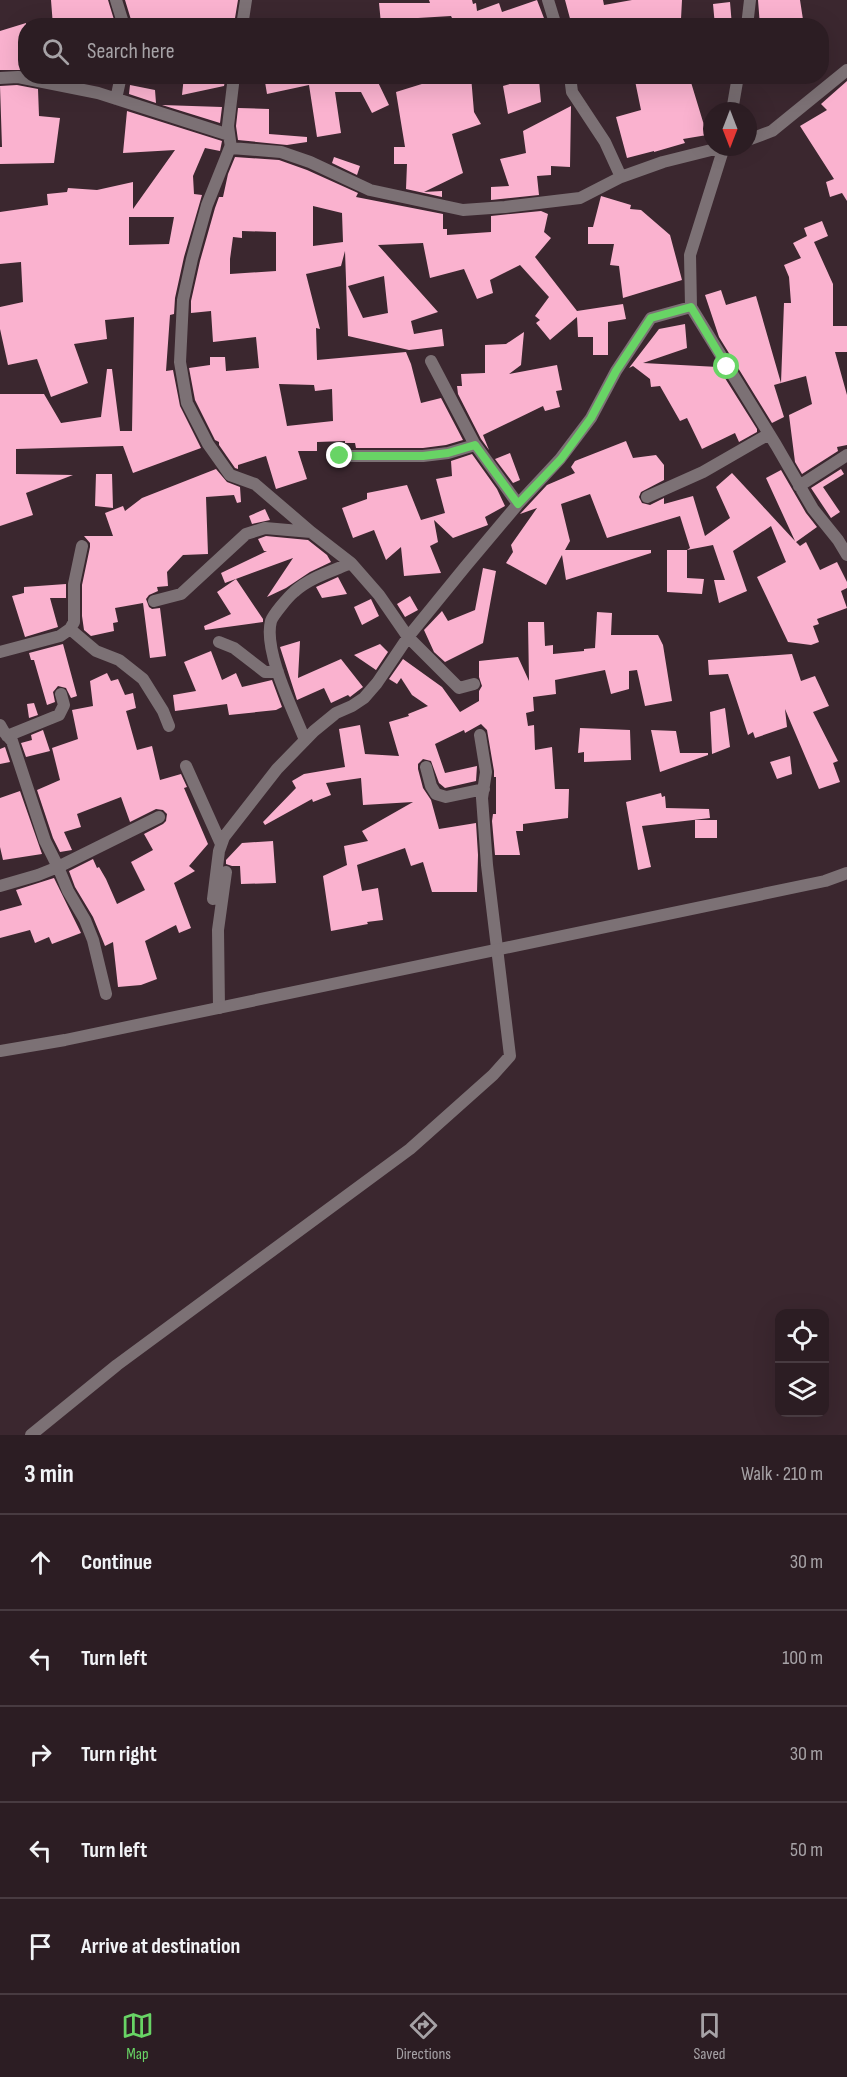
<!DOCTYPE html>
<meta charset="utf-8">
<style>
:root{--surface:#2c1d23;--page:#34262b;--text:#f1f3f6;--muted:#a6a2a6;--line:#483b41;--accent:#68d465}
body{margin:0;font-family:"Sofia Sans Condensed",sans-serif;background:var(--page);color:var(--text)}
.controls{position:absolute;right:18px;bottom:18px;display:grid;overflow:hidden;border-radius:12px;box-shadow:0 6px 24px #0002}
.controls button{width:54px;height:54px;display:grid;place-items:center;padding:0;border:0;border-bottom:2px solid var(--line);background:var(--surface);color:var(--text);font:30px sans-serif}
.compass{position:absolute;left:703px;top:102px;width:54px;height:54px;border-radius:50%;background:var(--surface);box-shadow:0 6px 24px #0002;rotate:180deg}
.stop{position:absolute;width:18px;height:18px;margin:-14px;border:4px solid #68d465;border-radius:50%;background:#fff}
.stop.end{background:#68d465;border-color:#fff;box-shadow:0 2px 6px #0008}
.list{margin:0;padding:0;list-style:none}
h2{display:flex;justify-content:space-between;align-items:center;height:78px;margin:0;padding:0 24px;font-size:26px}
h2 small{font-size:20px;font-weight:400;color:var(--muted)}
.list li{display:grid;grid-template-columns:39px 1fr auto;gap:18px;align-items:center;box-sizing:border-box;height:96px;padding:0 24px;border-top:2px solid var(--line)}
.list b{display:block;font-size:22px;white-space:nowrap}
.list em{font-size:20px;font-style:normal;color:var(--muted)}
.icon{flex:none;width:33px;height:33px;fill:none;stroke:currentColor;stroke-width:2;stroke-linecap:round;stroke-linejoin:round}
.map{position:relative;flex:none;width:847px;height:1435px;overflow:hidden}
.search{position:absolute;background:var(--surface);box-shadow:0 6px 24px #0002;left:18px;right:18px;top:18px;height:66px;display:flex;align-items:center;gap:15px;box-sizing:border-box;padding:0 21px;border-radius:24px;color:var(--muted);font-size:22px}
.sheet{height:558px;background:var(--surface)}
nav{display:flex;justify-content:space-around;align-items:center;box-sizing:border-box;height:84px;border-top:2px solid var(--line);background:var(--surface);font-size:16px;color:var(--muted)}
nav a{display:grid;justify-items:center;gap:3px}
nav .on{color:var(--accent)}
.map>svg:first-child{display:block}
.building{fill:#fab2cf;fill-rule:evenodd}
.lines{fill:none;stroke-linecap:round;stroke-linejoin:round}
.minor{stroke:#7c7175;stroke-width:12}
.tertiary{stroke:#7c7175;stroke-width:12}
.route{stroke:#68d465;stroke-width:8}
</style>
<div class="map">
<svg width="847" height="1435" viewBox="0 0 847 1435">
<rect width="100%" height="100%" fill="#3b272f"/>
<!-- building -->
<path class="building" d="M51 0H108L115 23 102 26H53Z
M125 0H238L234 24 210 21V26H142L132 23Z
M429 0H472L473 4 476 3 477 11 499 3 502 12 537 0 547 26H442L441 24 453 20 451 16 418 18V23L381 24 379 3H430Z
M565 0H603L604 5 632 0H682L681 19H664L644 23 645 26H572Z
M758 0H800L804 26H760Z
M730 2 732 26H715L713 4Z
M26 23V70H0V31Z
M184 76H226L224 86 182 95Z
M264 76H375L389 105 372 113 361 92H335L341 133 317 137 309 85 267 94Z
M425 76H471L474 112 481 124 452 134 463 173 424 192 442 191V197L406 189 407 164H394V147H405L396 92 425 83Z
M634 76H656V81L674 77 676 83 690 79 707 135 683 139 685 143 654 152V151L627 158 616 117 641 110Z
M539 80 541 102 508 114 503 86 513 83V82Z
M847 81V201L842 193 830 197 826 182 834 179 800 126 827 110 821 104Z
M17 85 38 89 39 116 60 118 54 163 0 164V147H2L0 86Z
M130 85 155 90 156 103 129 94Z
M162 105 222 107 220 123Z
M571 106 570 167 551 166V175L537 176 539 195 491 200V187L509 186 500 159 526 153 523 131Z
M238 108 269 109V134L307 137V142L287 145 238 140 236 126Z
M127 111 222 141 220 151 205 148 193 176 194 194 202 195 184 257 175 298 174 314 170 315 166 371 173 370 180 406 201 448 133 473 123 446 16 449V474L73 475 26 493 33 515 0 526V394H44L61 423 101 417 107 369H112L120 431H132L134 317 105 320 107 339 74 344 88 383 51 397 37 359 8 365 0 329V307L23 302 21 262 0 264V212L48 205 47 194 67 192 68 188 97 190 133 182V209L175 150 123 153ZM129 217H174L169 244 129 245Z
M235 157 279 160 307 170 358 193 356 197 443 214V229H447V235L491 232V216L541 211 548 214 544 232 551 238 535 257 577 311 623 304 626 319 608 322V355H593V337H578L577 317 550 340 536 323 540 320 535 316 549 297 520 265 490 280 493 293 477 299 464 269 430 278 423 243 378 245 438 312 411 321 414 334 442 329 444 346 409 350 348 336 345 251 341 266 306 274 320 329 316 328 317 360 406 352 411 364 421 403 441 398 463 440 446 445 423 448H356L355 443H345V441L317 442V451H298L307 479 276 489 266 456 238 465V469L235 468 219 445V442L215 440 195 400 189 368 210 365V357H225L226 371 259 368 256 337 213 342 211 311 191 313V301L200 261 215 208 219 197H223L228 174ZM313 206 342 213 343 242 313 246ZM242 231 276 232V271L230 274V259L233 237 242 238ZM384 276 388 313 363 318 348 286ZM279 384 314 385 315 391 332 389 333 421 287 426Z
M334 157 360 166 357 175 332 163Z
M601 196 631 205 630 209 641 210 670 235 682 280 623 298 619 266 610 265 614 244H588V227H593Z
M822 221 828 236 814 242 833 284V326H847V352H835L847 395V445L837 447 838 451 802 474 795 462 789 415 812 404 806 376 781 383 784 303H791L789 277 784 265 801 258 793 243 807 236 804 228Z
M721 290 726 305 756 296 781 383 774 385 784 417 772 423 719 337 705 295Z
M685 324 687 348 643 363 718 367 757 429V432L739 442 735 433 702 449 687 418 680 421 660 386 651 387 650 379 633 366 629 368 659 329Z
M524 332 521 365 509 374 557 365 562 390 556 391 560 407 545 411 543 406 483 435 489 450 481 439 458 394 457 386H462L461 374 485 373V345L506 344Z
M626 441 633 458 656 455 664 465V480L641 492 639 497 642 503 650 505 664 498V504L693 496 705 536 730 518 716 487 732 473 795 541 766 478 781 470 806 513 817 527 796 542 800 546 806 542 820 570 837 562 847 582V588L841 591 847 608 817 619 819 624 813 626 819 642 811 645 788 642 757 577 786 562 771 526 733 551 747 591 719 603 714 580H725L713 545 687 550V578L704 579 702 594 667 592V550H687L690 548 680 516 607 538 590 494 561 504 570 541 565 550H651V553L566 580 562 555 546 585 506 563 513 552 511 545 537 508 520 514 547 485 575 473 571 467 575 461Z
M510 453 520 480 513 483 495 459Z
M472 454 497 489 505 506 485 517 488 525 453 538 434 520 438 542 430 546 441 573 404 576 401 547 386 560 374 530 353 538 342 508 367 499V493L407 485 421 520 445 513 436 479 452 476 451 461Z
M216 469 227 482 240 487 241 502 237 503 234 495 206 497 208 554 183 555 167 572 168 586 157 587 158 591 149 595 146 599 149 607 152 609 160 608 166 656 150 658 143 603 115 608 118 622 113 623 114 631 91 636 84 630 82 616V585L90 547V543L84 536H113L105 513 123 506 125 511 142 498Z
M841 469 844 474 823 487 840 512 831 518 811 488Z
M96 474H112L113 508 95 506Z
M265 509 270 520 252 524 249 516Z
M266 536 308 540 327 555 331 562 310 572 286 588 267 597 293 558 225 583 221 573 267 551H264L258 539Z
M483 568 496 571 483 643 445 662 434 652 424 630 442 611 448 621 475 610Z
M338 577 347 594 322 598 316 587Z
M236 579 263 619V622L205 630 204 626 231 614 217 592Z
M66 584V598H50L58 627 25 637 12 596 24 593V587Z
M410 596 418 610 405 617 397 604Z
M371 599 379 616 362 625 354 607Z
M597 612 612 613 611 635H658L663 645 672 701 645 706 637 670 629 671V689L611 694 605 670 555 680 556 694 533 697 534 711 526 713 528 726 534 725 535 750 552 747 555 789H569L568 818 523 824V831H516L520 855H495L492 821 493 814H496V777H494V771L487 730 481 724 465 733 464 730 435 744 445 773 477 766 476 781 445 788 439 783 431 761 423 759 418 764V769L423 788 431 800 439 829 476 823 478 855 477 892H432L423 862 411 866 405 848 357 865 362 891 378 888 383 920 367 922 368 924 331 931 323 876 347 865 344 846 368 841 362 831 413 802 363 805 361 778 326 783 331 795 313 802 312 799 265 825 263 822 296 788 292 781 304 774 345 767 339 729 360 725 365 754 399 756 389 722 409 716 408 714 428 706 412 695 401 678 397 684 389 679 403 659 442 687 460 712 479 701V691L482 686 479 677V661L518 657 529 681 528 622H544L545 646 553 645V654L584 651V649L595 648Z
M300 641 298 678 341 659 363 687 350 697 348 695 331 703 324 688 297 700 280 647Z
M63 644 77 696 71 698 66 688 58 686 53 692 55 702 47 705 34 660H31L29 653Z
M380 644 388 652 376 670 354 655Z
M211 651 222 680 236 673 242 687 272 680 282 707 276 710 229 715 227 704 175 711 173 695 196 691 184 662Z
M792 654 801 681 815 676 829 706 813 712 838 761 833 763 840 782 819 789 785 709 787 727 755 738 753 732 748 735 728 674 709 675 708 660Z
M107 673 111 681 118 679 125 695 133 693 136 708 126 711 137 750 152 746 160 780 181 774 187 787 184 788 208 844 189 866 195 871 174 883 191 928 179 933 176 925 145 941 157 979 141 985 118 987 113 942 105 946 93 917 75 887 69 871 93 859 97 868 99 867 106 879 117 904 145 890 131 862 153 850 144 834 163 824 166 821 167 814 163 810 156 809 130 822 121 797 77 814 81 827 64 832 72 850 60 852 53 838 37 790 60 780 52 748 78 739 72 710 93 706 90 681Z
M34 703 38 715 29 718 27 704Z
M725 708 730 747 712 754 710 712Z
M580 728 630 730 631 760 584 762V752L578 753Z
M43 730 50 751 26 757 21 743 32 740 31 735Z
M651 730 676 731 680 753H708V755L660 772Z
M5 747 10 762 0 764V749Z
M790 756 792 774 777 779 770 762Z
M20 791 42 854 3 860 0 847V798Z
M661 793 662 797 665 796 666 808 709 809 710 818 642 826 651 867 638 870 626 802Z
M695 820H717V838H695Z
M273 841 276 883 241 884 240 866H232L226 864V860L242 843Z
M54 878 81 933 52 944 49 937 35 943 30 930 0 938V911L22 905 16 890Z"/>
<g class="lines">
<!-- minor -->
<path class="minor" d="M116 0 124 26
M548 0 556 26
M242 26 246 0
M747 26 750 0
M234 76 228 126 231 148 281 152 310 162 370 190 463 210 505 207 580 198 621 177 663 162 723 147
M570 76 572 92 605 142 621 177
M0 78 18 77 98 93 229 135
M116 99 121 76
M732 111 738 76
M748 140 772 131 847 70
M231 145 207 205 192 259 183 300 180 362 187 403 208 444 230 475 255 484 311 532
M724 147 690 255 691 307 776 445 813 509 838 540 847 555
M431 361 474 443 518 504
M340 456H423L448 453 475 445
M799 486 847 455
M647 497 703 472 769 434
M154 601 181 594 246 534 265 528 311 532 351 563 379 595 408 637 459 688 474 684
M70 629 96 651 119 660 143 679 163 711 169 726
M219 642 234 648 265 672H278
M0 652 60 636 70 629 74 622V584L82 546
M0 725 4 732 12 741 45 841 58 867 159 817
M7 736 59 715 64 705 61 694
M305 740C294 712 263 651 271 621 273 615 288 597 294 592 309 578 332 571 351 563
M186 766 221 844
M426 767 431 786 436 794 446 797 484 789
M0 886 38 875 58 867 68 891 85 920 93 940 106 994
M213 899 219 851 224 837 277 769 314 731 336 713 352 706 364 698 377 683 408 637 465 567 518 504 560 459 591 418 616 371 651 318 691 307
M219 1008 218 930 226 872
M31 1435 117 1365 410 1149 493 1075 510 1056 487 865 482 798 486 772 480 735"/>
<!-- tertiary -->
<path class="tertiary" d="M0 1051 65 1040 825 881 847 873"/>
</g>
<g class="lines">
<!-- route -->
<path class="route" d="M340 456H423L448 453 475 445 518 504 561 459 591 418 616 371 651 318 691 307 727 367"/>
</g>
</svg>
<div class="controls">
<button><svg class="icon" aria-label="locate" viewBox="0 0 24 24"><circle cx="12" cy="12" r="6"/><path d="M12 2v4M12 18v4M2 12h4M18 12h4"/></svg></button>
<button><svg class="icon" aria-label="layers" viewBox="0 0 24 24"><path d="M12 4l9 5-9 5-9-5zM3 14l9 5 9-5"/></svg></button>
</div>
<svg class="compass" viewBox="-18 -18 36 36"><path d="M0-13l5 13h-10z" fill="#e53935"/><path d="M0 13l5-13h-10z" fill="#a6a2a6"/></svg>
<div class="stop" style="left:727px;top:367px"></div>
<div class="stop end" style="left:340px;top:456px"></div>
<div class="search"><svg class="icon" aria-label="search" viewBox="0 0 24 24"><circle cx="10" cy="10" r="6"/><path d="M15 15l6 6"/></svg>Search here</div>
</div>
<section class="sheet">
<h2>3 min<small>Walk · 210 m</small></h2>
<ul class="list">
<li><svg class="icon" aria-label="ahead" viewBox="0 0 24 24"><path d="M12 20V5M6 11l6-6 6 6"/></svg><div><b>Continue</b></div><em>30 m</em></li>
<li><svg class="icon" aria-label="left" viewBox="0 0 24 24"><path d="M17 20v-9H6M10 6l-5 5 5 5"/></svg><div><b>Turn left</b></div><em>100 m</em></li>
<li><svg class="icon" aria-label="right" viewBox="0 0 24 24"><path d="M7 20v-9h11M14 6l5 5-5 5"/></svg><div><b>Turn right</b></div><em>30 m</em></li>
<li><svg class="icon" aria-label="left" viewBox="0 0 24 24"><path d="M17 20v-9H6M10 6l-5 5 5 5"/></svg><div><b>Turn left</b></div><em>50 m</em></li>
<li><svg class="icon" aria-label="arrive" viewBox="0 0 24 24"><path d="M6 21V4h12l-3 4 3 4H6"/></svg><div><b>Arrive at destination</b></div></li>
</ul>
</section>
<nav>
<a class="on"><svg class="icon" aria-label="map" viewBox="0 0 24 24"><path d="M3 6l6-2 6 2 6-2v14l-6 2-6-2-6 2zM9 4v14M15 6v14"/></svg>Map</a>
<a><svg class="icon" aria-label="directions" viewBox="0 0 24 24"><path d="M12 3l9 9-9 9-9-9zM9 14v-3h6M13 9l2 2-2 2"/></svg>Directions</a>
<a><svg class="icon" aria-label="saved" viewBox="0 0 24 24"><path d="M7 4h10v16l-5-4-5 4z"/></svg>Saved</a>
</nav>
